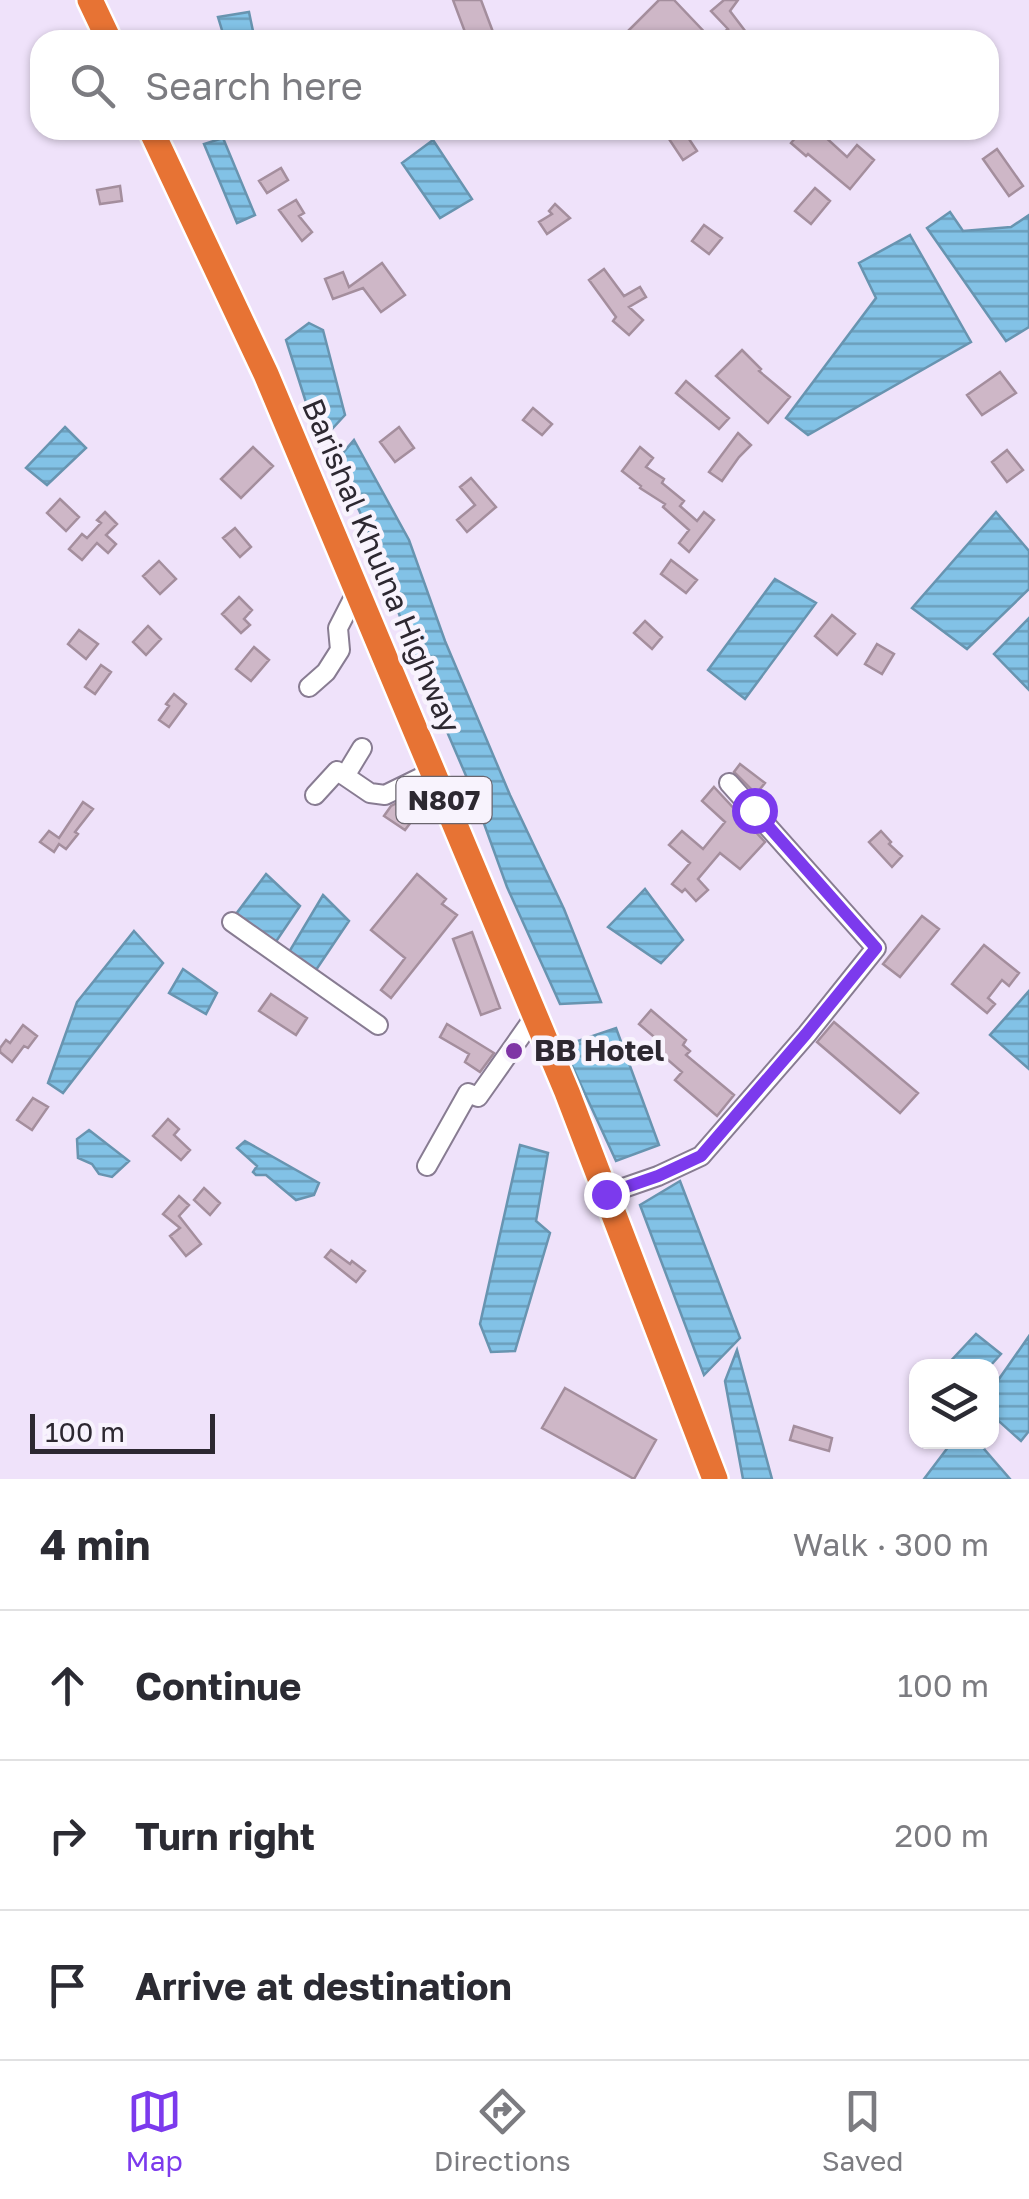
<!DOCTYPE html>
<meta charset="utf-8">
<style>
:root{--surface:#fff;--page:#f2f2f3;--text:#2b2b33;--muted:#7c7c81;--line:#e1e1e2;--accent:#7c3aed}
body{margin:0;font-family:"Golos Text",sans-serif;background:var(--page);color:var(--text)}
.controls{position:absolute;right:30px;bottom:30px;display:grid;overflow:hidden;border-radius:20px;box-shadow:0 2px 8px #0004}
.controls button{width:90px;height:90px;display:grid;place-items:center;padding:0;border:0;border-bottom:2px solid var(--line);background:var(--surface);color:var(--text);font:50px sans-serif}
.scale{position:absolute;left:30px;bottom:25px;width:185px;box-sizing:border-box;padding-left:10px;border:5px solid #2d2831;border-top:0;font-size:28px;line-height:35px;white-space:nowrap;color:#2d2831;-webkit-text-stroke:8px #f8f3fd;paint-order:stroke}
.stop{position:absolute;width:30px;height:30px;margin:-22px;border:8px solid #7c3aed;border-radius:50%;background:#fff}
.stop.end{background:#7c3aed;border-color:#fff;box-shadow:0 2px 10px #0008}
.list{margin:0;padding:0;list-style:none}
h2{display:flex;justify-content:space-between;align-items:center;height:130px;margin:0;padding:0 40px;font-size:42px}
h2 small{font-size:32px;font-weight:400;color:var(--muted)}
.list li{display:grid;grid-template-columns:65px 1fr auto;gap:30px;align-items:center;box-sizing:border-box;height:150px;padding:0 40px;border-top:2px solid var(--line)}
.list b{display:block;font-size:38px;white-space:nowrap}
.list em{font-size:32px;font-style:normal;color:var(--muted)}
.icon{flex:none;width:55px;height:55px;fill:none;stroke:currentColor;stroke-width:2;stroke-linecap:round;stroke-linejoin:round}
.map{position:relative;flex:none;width:1029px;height:1479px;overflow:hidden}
.search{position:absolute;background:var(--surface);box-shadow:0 2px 8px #0004;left:30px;right:30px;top:30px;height:110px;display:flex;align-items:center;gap:25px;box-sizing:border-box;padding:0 35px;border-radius:30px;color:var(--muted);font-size:38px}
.sheet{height:580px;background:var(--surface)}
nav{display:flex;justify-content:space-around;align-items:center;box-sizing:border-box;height:140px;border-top:2px solid var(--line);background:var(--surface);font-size:28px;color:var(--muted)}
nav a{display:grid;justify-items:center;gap:5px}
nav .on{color:var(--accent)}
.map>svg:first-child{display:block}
.water{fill:url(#water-rules);stroke:#6894b0;stroke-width:2.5}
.building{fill:#ceb7c7;stroke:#a48e9d;stroke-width:2.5}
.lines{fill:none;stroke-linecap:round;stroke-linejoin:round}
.minor-casing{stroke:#887c92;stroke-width:22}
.highway-casing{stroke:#fff;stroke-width:30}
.minor{stroke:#fff;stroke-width:18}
.highway{stroke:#e77334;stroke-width:25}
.route{stroke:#7c3aed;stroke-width:12}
.poi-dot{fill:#7f34a5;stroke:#f8f3fd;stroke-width:4}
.labels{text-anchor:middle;stroke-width:9;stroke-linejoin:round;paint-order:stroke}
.shield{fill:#f8f3fd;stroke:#6a656e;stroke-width:2.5}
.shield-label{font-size:28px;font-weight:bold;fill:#2d2831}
.street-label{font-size:30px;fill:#2d2831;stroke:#f8f3fd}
.poi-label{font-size:30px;font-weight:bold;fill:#2d2831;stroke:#f8f3fd;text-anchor:start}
</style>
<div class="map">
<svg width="1029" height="1479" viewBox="0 0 1029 1479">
<defs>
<pattern id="water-rules" width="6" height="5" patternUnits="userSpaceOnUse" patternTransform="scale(2.5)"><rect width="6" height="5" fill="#82c2e6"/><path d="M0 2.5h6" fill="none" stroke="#6b9ebb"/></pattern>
</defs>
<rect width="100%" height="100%" fill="#efe2fa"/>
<!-- water -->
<path class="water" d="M249 12 254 36 225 40 218 17Z
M223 138 255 215 237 223 204 144Z
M433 140 472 199 440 218 402 163Z
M950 212 963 231 1011 227 1029 215V327L1006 341 927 228Z
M910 235 971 342 808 435 786 418 876 298 859 263Z
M309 323 323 330 345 415 319 443 286 340Z
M65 427 86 448 47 485 26 468Z
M354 440 409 540 445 641 510 795 564 909 601 1002 560 1004 507 887 470 785 417 662 365 523 336 461Z
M996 512 1029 551V589L967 649 912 608Z
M775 579 816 603 745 699 708 670Z
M1029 618V690L994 654Z
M266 874 300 906 275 943 233 918Z
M645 889 683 940 661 963 608 927Z
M323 895 349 921 316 970 289 952Z
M134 931 163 963 63 1093 48 1083 77 1002Z
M183 969 217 993 206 1014 169 993Z
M1029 991V1069L990 1035Z
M616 1028 659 1145 616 1161 563 1046Z
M89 1130 129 1161 112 1177 99 1174 92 1164 78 1158 77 1139Z
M245 1141 319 1183 314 1195 296 1200 266 1175H256L253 1172 257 1166 237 1148Z
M520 1145 548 1153 536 1221 550 1233 515 1351 491 1352 480 1324Z
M680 1181 740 1338 704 1375 640 1205Z
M976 1334 1001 1354 990 1366H946Z
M1029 1336V1431L1021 1441 992 1415V1389Z
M737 1350 772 1479H743L725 1381Z
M952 1442H978L1010 1479H924Z"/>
<!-- building -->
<path class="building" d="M453 0H481L493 32 468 40Z
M659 0H674L712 40H635L627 32Z
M724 0H738L730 11 752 40H714L728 29 711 11Z
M663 130H683L697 151 683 160Z
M802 130H828L823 135 847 157 857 145 874 160 850 189 808 154 806 156 791 143Z
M997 149 1023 186 1009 196 983 159Z
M281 168 288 180 267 193 259 181Z
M120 186 122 201 100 204 97 190Z
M815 188 830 201 811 224 795 211Z
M296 200 304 213 299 216 312 232 302 241 279 210Z
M555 204 570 218 547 234 539 222 552 214 549 211Z
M704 225 722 238 709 254 692 241Z
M382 263 405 295 381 312 363 288 333 299 325 279 343 272 349 287Z
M604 269 624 296 640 287 646 297 629 307 643 320 629 335 613 321 616 317 589 280Z
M742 350 761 369 759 371 790 397 768 423 716 376Z
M1000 372 1016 393 982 415 967 395Z
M686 381 729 418 719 429 676 393Z
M533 408 552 424 542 435 523 420Z
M399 427 414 448 395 462 380 442Z
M738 433 751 445 739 457 722 481 709 472Z
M253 447 273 466 241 498 221 479Z
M640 447 653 458 646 467 664 479 662 483 684 501 680 506 697 521 704 512 714 520 689 552 679 543 689 530 663 507 665 504 640 488 641 486 622 471Z
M1007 450 1023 470 1007 482 992 462Z
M471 478 496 507 467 532 457 520 475 505 460 487Z
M60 499 79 517 66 531 47 513Z
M105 512 117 524 106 535 116 544 108 553 97 543 82 560 69 549 82 534 87 538 101 523 97 520Z
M235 528 251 547 240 557 223 538Z
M671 560 697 580 686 593 661 574Z
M159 561 176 579 160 594 143 576Z
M239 597 252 610 244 619 250 625 241 633 222 614Z
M832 615 855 634 837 655 815 636Z
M645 621 662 637 652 649 634 633Z
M148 626 161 639 146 655 133 642Z
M79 630 98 644 86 659 68 644Z
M877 644 894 654 882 674 865 664Z
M254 647 269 660 251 681 236 669Z
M101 665 111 672 95 694 85 687Z
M174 694 186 704 169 727 159 720 169 706 166 704Z
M740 764 765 783 756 794 734 772Z
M714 787 765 842 740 869 720 853 698 879 708 890 696 901 685 889 682 892 672 884 690 863 669 845 682 831 703 849 725 822 702 801Z
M83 802 93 809 75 832 78 834 66 849 59 844 54 852 40 842 49 831 59 838Z
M399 802 417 814 405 830 384 816 391 806Z
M881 831 891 842 889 844 902 856 892 867 869 842Z
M417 874 446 899 442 904 457 915 391 998 381 990 405 958 371 930Z
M922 916 939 929 900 977 883 964Z
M472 932 500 1008 481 1015 453 939Z
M984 945 1019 973 1009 986 1002 980 988 998 995 1004 987 1013 952 984Z
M271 994 307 1018 296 1035 259 1011Z
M651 1010 686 1040 683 1045 690 1051 686 1055 734 1095 717 1116 675 1080 682 1072 653 1047 659 1041 639 1024Z
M834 1022 918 1093 900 1113 817 1042Z
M447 1024 494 1053 480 1072 465 1062 469 1054 440 1037Z
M23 1025 37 1036 28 1048 24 1046 12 1062 0 1052V1048L6 1040 10 1043Z
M33 1098 48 1107 32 1130 17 1120Z
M168 1119 179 1129 174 1135 190 1150 181 1160 153 1136Z
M204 1188 220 1203 210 1215 194 1200Z
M179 1196 189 1205 179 1216 201 1244 186 1256 170 1236 180 1228 163 1214Z
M331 1250 350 1264 352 1261 365 1271 356 1282 325 1257Z
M565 1388 656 1440 634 1479 542 1428Z
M794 1426 832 1438 829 1451 790 1440Z"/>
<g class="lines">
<defs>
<path id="minor" d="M309 687 326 672 340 650 338 628 357 591
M362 748 345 776 370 793 385 795 432 772
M315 795 337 771 345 776
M232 922 378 1025
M427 1166 468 1093 478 1097 535 1016
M606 1194 658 1176 701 1156 807 1034 876 948 729 783"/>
<path id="highway" d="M90 0 109 40
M151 130 266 374 567 1092 715 1479"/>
</defs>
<!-- minor casing -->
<use href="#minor" class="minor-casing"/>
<!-- highway casing -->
<use href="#highway" class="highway-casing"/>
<!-- minor -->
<use href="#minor" class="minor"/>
<!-- highway -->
<use href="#highway" class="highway"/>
</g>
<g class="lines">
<!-- route -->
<path class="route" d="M606 1194 658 1176 701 1156 806 1034 876 948 754 810"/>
</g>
<!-- markers -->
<circle class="poi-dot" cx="514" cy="1051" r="10"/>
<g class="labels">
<!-- shield labels -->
<rect class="shield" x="396.5" y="777" width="95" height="46" rx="8"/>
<g class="shield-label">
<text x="444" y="810">N807</text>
</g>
<!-- street labels -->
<g class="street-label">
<text transform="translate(381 566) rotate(67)" y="10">Barishal Khulna Highway</text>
</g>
<!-- poi labels -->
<g class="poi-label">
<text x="534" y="1061">BB Hotel</text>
</g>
</g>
</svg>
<div class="controls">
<button><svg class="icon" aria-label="layers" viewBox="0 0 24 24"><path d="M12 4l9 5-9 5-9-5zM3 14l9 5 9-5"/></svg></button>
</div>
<div class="scale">100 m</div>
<div class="stop" style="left:754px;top:810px"></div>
<div class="stop end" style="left:606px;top:1194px"></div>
<div class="search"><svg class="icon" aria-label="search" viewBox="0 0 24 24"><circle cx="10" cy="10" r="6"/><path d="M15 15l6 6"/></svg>Search here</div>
</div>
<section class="sheet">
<h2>4 min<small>Walk · 300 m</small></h2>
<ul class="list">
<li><svg class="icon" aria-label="ahead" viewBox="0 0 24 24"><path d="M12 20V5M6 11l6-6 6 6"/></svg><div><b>Continue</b></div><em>100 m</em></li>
<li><svg class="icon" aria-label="right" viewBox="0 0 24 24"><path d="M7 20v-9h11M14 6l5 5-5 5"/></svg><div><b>Turn right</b></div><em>200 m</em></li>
<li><svg class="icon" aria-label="arrive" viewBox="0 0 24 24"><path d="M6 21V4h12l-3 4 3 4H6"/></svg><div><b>Arrive at destination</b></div></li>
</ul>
</section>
<nav>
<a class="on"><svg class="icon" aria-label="map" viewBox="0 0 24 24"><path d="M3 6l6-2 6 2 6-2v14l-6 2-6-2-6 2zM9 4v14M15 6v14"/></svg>Map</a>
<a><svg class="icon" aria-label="directions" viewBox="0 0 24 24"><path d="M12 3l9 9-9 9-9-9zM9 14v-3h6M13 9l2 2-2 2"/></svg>Directions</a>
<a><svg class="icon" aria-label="saved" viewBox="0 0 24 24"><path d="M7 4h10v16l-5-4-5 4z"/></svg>Saved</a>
</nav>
